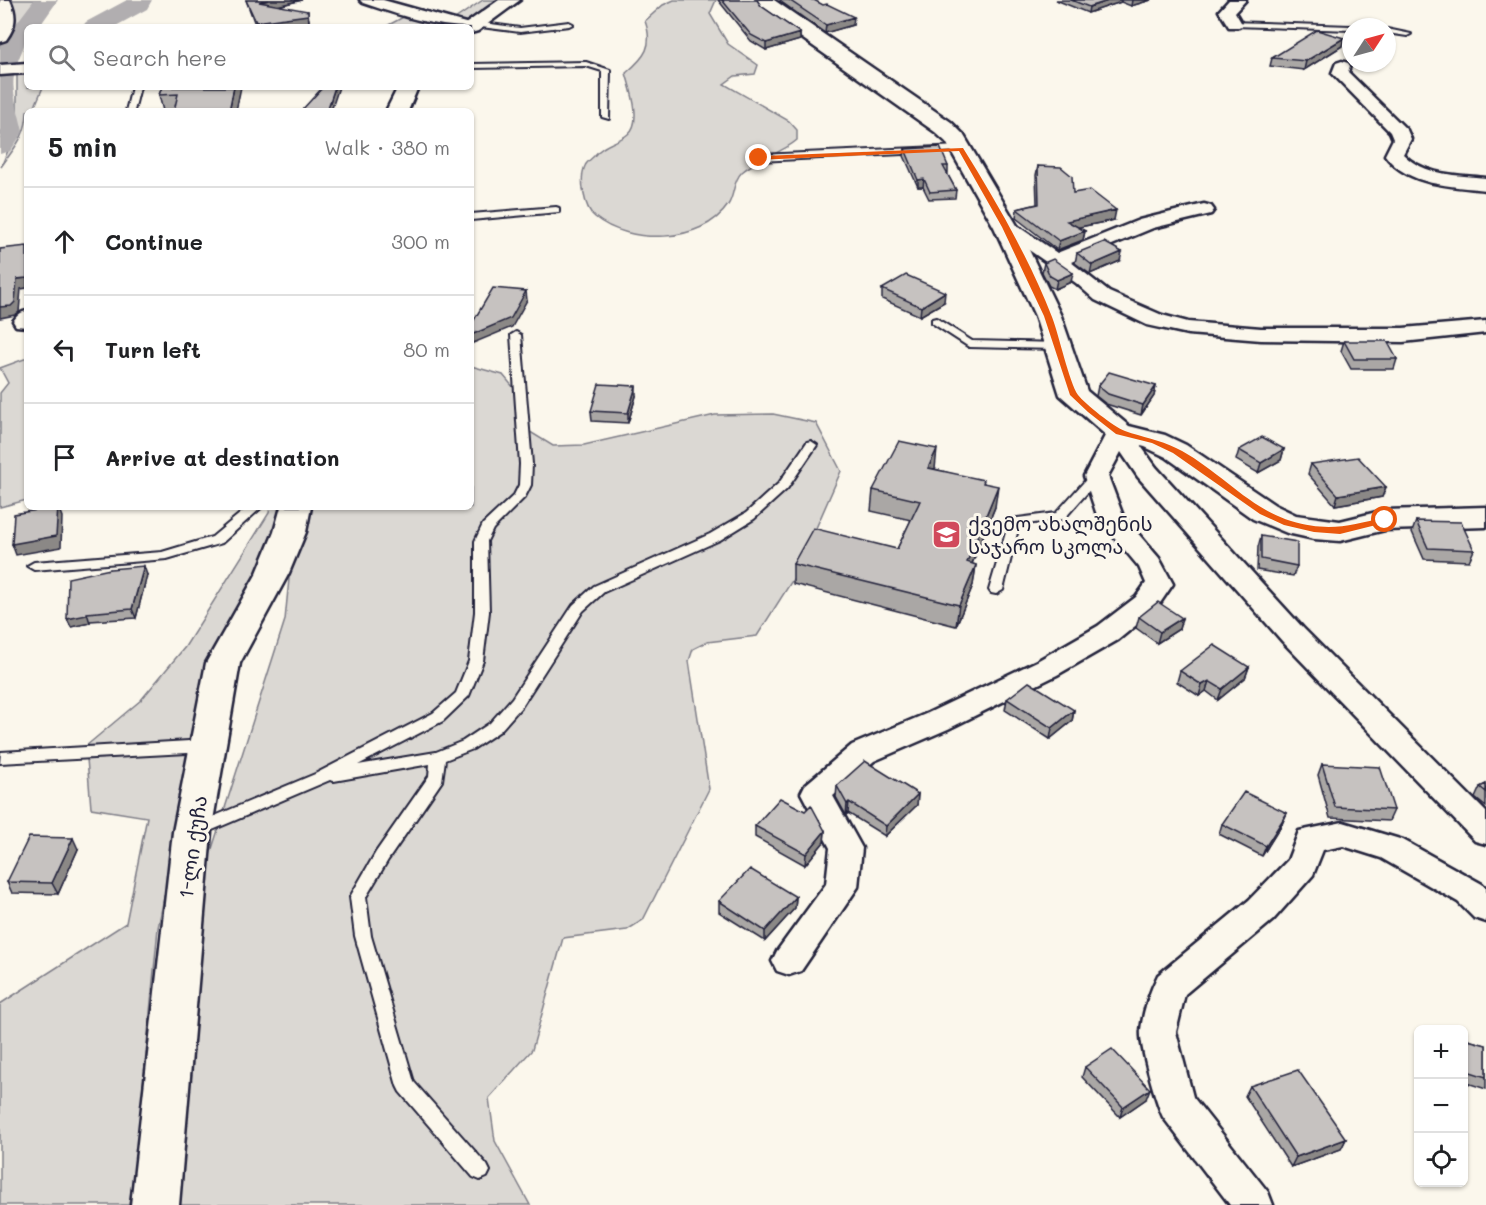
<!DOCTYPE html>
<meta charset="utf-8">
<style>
:root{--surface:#fff;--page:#f6f6f6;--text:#202124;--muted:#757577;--line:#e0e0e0}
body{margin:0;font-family:Mali,"Noto Sans Georgian",sans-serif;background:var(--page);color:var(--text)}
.controls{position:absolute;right:18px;bottom:18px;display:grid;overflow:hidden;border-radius:9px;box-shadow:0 2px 4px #0004}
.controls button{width:54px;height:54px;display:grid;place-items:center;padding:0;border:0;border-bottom:2px solid var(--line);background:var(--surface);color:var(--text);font:30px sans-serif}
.compass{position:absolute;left:1342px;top:18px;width:54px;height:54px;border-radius:50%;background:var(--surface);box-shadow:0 2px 4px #0004;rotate:54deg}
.stop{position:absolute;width:18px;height:18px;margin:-14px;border:4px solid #ea580c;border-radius:50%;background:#fff}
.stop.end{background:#ea580c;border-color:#fff;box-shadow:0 2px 6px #0008}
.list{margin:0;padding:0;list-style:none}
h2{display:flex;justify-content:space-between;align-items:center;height:78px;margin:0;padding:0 24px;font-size:26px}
h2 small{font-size:20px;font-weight:400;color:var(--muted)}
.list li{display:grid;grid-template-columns:39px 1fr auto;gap:18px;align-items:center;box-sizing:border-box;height:108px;padding:0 24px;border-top:2px solid var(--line)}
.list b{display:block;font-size:22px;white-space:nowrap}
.list em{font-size:20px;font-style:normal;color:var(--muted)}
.icon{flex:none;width:33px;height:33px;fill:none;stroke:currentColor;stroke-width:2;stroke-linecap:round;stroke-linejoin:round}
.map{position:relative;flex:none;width:1486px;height:1205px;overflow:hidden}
.search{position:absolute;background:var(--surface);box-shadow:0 2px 4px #0004;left:24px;top:24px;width:450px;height:66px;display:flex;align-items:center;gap:15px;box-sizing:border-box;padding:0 21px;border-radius:9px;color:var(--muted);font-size:22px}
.panel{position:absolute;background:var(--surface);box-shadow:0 2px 4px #0004;left:24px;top:108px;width:450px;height:402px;border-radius:9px}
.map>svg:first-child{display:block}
.green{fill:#dbd8d3;stroke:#7e7d87;stroke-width:1.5}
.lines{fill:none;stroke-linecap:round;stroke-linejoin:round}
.river{fill:#b1aeb0;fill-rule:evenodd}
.lane-casing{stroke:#22223b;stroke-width:4}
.street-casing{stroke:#22223b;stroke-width:5}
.secondary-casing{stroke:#22223b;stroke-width:5}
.lane{fill:#fbf7ec;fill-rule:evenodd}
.street{fill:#fbf7ec;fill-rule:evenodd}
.secondary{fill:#fbf7ec;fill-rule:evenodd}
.wall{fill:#aaa7a5;stroke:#22223b;stroke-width:1.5}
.shaded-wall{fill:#8b8886;stroke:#22223b;stroke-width:1.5}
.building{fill:#c6c2c0;stroke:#22223b;stroke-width:1.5}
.route{fill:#ea580c}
.labels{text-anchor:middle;stroke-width:6;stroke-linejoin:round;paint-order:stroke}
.poi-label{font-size:20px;fill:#22223b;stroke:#fbf7ec;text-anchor:start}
.street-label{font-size:20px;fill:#22223b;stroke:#fbf7ec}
</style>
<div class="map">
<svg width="1486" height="1205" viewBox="0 0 1486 1205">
<rect width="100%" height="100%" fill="#fbf7ec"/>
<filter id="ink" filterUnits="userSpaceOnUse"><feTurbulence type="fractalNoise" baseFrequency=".0167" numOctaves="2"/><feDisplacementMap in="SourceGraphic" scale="12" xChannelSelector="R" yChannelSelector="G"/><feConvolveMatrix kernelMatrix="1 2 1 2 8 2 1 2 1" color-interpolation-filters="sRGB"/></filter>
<g filter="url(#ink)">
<!-- green -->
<path class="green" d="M3 0H40L26 20 0 47V1Z
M483 0H501L462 27H385L407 15 446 25Z
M674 0H716L710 14 728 44 758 65 755 74 735 76 724 84 789 121 797 130V140C781 154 758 158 742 172 732 182 735 195 728 205 702 244 629 245 595 217 584 208 579 179 585 166 586 163 591 159 594 156 603 144 617 143 628 134 643 122 630 88 626 73 645 57 654 46 645 21L663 5Z
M27 71V87H43L33 111H27C27 136 14 148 1 167L17 129V72Z
M27 358V500L0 507V393L8 383 0 368Z
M471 366 503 375 514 388 522 427 553 446 584 445 715 415 773 414 816 423 841 471 795 576 757 636 707 642 693 649 689 661 709 789 643 920 627 930 563 938 532 1050 489 1098 495 1141 530 1205H176L195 902 285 620 296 507H471Z
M270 507H285L275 540 211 660 158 928 136 1159 129 1205H0V1004L126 923 147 817 91 808 86 746 141 700 185 647 269 513Z"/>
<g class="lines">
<!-- river -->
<path class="river" d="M34 0H58L39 27H27C27 48 17 56 14 76 11 92 20 115 23 132L10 151 0 154V45Z
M127 0H152L147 9 114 27H82L86 22Z"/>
<defs>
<path id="lane" d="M476 22 520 28 569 22 573 24 569 26 520 32 473 26V22Z
M1231 22 1351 26 1354 27H1351V30L1234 26 1230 24Z
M1387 29 1411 34 1407 36 1387 33Z
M586 62 610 70 609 119 602 117V71L586 66 471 68V64Z
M132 87H140L134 111H126Z
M961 146 965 149 964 151 759 161 754 158 759 155Z
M556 207 559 208V212L471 220V214Z
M936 318 972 341 1058 343 1063 346 1058 349 969 347 932 323V319Z
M516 332 521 335 532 464 531 485 525 497 493 529 487 541 489 612 483 661 469 696 443 721 358 765 436 752 463 741 490 723 512 698 573 605 594 586 710 534 746 513 779 483 807 442 811 441 817 445 787 489 754 519 720 540 604 592 583 611 522 706 500 731 473 749 445 760 442 781 388 860 366 897 371 936 414 1082 487 1165 490 1171 487 1177 480 1180 473 1177 400 1092 397 1086 355 936 350 897 376 852 429 776 430 764 334 781 330 780 203 834 197 836 191 834 189 830 191 826 315 774 433 713 456 693 469 661 475 612V541L483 524 514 495 519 485 520 464 511 335Z
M1096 472 1102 476 1064 519 1019 525 1003 590 996 594 991 593 989 590 1010 519 1056 513 1092 473Z
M248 507H262L222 543 167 559 34 570 27 566 34 562 162 552 212 537Z
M206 740 211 742 213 746 211 750 206 752 0 763 1 752Z"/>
<path id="street" d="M0 0H10C17 15 16 27 6 40L0 42Z
M360 0H383L469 24 471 27C433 27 399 15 363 3Z
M1229 0H1246L1235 12 1242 24 1239 27H1229L1219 11Z
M1342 61 1348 63 1350 66 1348 72 1407 130 1411 139 1403 154C1424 176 1458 175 1486 178V190C1452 186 1407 186 1385 155L1393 139 1390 132 1332 73 1336 63Z
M27 63V73L0 75V65Z
M1204 204 1211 206 1214 210 1211 214 1153 228 1071 262 1109 292 1162 315 1188 322 1261 328H1403L1486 321V333L1403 342 1261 340 1188 334 1147 325 1095 300 1076 283 996 227 999 223H1013L1057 253 1139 220Z
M27 311V327L16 326 13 321C18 315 20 312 27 311Z
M1119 425 1127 427 1156 467 1303 628 1486 812V844L1475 841 1283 642 1138 477 1121 452 1108 476 1123 516 1159 558 1173 584 1156 609 1118 640 1057 675 948 729 874 761 833 796 862 848 858 887 801 971 789 975 777 971 772 961 777 951 826 884 830 848 801 793 805 785 852 745 928 713 1037 661 1098 626 1136 597 1146 583 1139 567 1098 518 1084 476 1107 432 1111 427Z
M1343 822 1403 840 1482 884 1486 888V922L1474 918 1458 902 1381 858 1343 846 1323 850 1313 875 1273 920 1185 994 1176 1032 1193 1097 1268 1192 1273 1205H1230L1163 1117C1156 1102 1139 1044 1141 1030 1143 1012 1150 991 1158 975L1249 900 1288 860 1299 831Z"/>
<path id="secondary" d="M499 0H520L478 31 471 33V27H461Z
M756 0H774L951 122 963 134 1018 227 1061 316 1087 391 1129 426 1165 435 1186 445 1275 505 1296 515 1340 521 1385 510 1486 507V527L1385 530 1340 541 1314 539 1287 533 1253 519 1166 457 1145 447 1109 438 1060 395 1035 316 994 227 946 142 935 132 762 10Z
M398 87H418L408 111H386Z
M281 507H311L306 532 289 573 240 663 211 832 179 1205H131L173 832 206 663 257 573 274 532Z"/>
</defs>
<!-- lane casing -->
<use href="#lane" class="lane-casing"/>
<!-- street casing -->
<use href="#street" class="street-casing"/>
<!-- secondary casing -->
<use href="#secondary" class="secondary-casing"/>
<!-- lane -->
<use href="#lane" class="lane"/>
<!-- street -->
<use href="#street" class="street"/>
<!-- secondary -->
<use href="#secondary" class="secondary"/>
</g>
<!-- wall -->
<path class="wall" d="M246 0H302L278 6 309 19V23L279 27H256Z
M718 0H757L761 6 800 33V40L766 50 751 41Z
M780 0H814L853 25 825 33 780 1Z
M1056 0H1151L1131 6 1121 2 1088 13Z
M1342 46 1304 70 1270 66 1272 58Z
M162 87 236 111H163L159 95Z
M905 149 948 166V173H947L956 190 955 198 929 199 923 187H918L904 156Z
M1038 166 1073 193 1114 220 1079 227 1085 231 1083 240 1057 250 1016 218 1017 209 1037 204 1036 175Z
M1077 253 1120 261 1090 274 1075 263Z
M1044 263 1071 282 1055 289 1049 286 1042 272Z
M882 289 944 302 920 316 882 299Z
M1344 341 1397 359 1394 369H1351L1341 351Z
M1098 386H1156L1154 396 1141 415 1106 404 1096 396Z
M636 396 628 423 592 421 591 411Z
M1284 449 1281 460 1258 473 1236 460 1239 450Z
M1311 464 1386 487 1382 497 1335 505 1308 474Z
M935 469 984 483 995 507 972 564 976 565 973 585 956 626 793 584V564L897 549 911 520 871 511 873 490Z
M1416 521 1474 550 1469 561 1424 559 1412 532Z
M1261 536 1297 566 1293 576 1257 570 1258 547Z
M147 575 136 618 90 621V623L71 627 67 619Z
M1139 617 1182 618 1179 629 1157 643 1136 628Z
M1249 667 1245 678 1218 700 1206 691 1199 696 1177 682 1180 671Z
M1007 699 1074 710 1072 721 1050 739 1005 710Z
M1322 764 1394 810 1389 821 1330 818 1318 775Z
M1486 784V807L1475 798 1480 787Z
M837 786 918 794 917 805 885 836 848 813 846 815 836 797Z
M1287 813 1282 824 1262 856 1219 834 1222 824Z
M755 826 825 831 824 842 805 865 755 837Z
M78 849 58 894 12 893 7 882Z
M796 897 795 908 765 941 719 912V901Z
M1464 1039 1486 1045V1089L1464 1082Z
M1085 1067 1146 1099 1120 1117 1082 1077Z
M1250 1086 1346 1139 1341 1149 1291 1167 1245 1096Z"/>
<!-- shaded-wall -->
<path class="shaded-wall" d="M269 0H302L260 10 259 2Z
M1111 0H1121V2L1088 13 1089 7Z
M1132 0H1151L1131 6Z
M308 11 309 23 279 27H257L256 22Z
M854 17 853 25 825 33 826 25Z
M800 33V40L766 50V43Z
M1344 38 1342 46 1304 70 1306 61Z
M234 87H241L236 111H229Z
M335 87H339L331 111H327Z
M924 179 923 187H918V180Z
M1116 210 1114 220 1065 230 1067 221Z
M1085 231 1083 240 1057 250 1059 241Z
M1122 252 1120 261 1090 274 1092 265Z
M1073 273 1071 282 1055 289 1057 280Z
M27 278V288L21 289 19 312 15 315 0 318V307L17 279Z
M526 291 527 300 512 327 471 344V335Z
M945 292 944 302 920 316 921 307Z
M636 386V396L628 423V413Z
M1156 386 1154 396 1141 415 1143 405Z
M937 449 935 469 928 468Z
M1284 449 1281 460 1258 473 1261 463Z
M998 486 995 507 964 583 967 562Z
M1386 487 1382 497 1335 505 1338 495Z
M58 507 62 517 61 547 16 555 12 544Z
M976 565 973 585 956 626 959 605Z
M144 566 147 575 136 618 132 609Z
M87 613 90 623 71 627 67 619Z
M1182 618 1179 629 1157 643 1160 632Z
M1249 667 1245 678 1218 700 1222 689Z
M1209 681 1206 691 1199 696 1202 685Z
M1074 710 1072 721 1050 739 1052 728Z
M918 794 917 805 885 836 886 826Z
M849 802 848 813 846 815 847 804Z
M1287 813 1282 824 1262 856 1266 846Z
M825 831 824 842 805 865 806 854Z
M73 838 78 849 58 894 52 883Z
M796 897 795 908 765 941V931Z
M1150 1089 1146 1099 1120 1117 1123 1107Z
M1346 1139 1341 1149 1291 1167 1296 1157Z"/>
<!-- building -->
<path class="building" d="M246 0H269L259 2 308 11V15L256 22Z
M722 0H757L761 6 800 33 766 43 751 35Z
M789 0H814L823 5 827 4 854 17 826 25Z
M1071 0H1111L1089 7Z
M1317 30 1344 38 1306 61 1272 58Z
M162 87H234L229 111H174L178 94 159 95Z
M323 87H335L327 111H301Z
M940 147 948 166H943L956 190 930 192 924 179 918 180 905 149Z
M1038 166 1061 167 1072 176 1073 193 1090 190 1116 210 1067 221 1085 231 1059 241 1017 209 1039 204Z
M1104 242 1122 252 1092 265 1077 253Z
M27 246V278L17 279 15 302 11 306 0 307V249Z
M1053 259 1073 273 1057 280 1050 276 1044 263Z
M906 275 945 292 921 307 882 289Z
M493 288 526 291 511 318 471 335V325Z
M1344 341H1387L1397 359H1354Z
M1109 372 1156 386 1143 405 1108 394 1098 386Z
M599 384 636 386 628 413 591 411Z
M1262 437 1284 449 1261 463 1239 450Z
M899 441 937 449 928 468 984 480 983 483 998 486 967 562 976 565 959 605 793 564 813 528 897 549 920 501 873 490Z
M1358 457 1386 487 1338 495 1311 464Z
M54 507H58L56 536 12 544 14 514Z
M1416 521 1461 522 1474 550 1428 548Z
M1261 536 1297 542V566L1261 559Z
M144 566 132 609 87 613V615L67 619 68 578 110 569Z
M1158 602 1182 618 1160 632 1139 617Z
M1214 645 1249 667 1222 689 1209 681 1202 685 1180 671Z
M1029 682 1074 710 1052 728 1007 699Z
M865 761 918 794 886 826 849 802 847 804 837 786Z
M1322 764 1380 767 1394 810 1335 807Z
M1486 784V792L1480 787Z
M1244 792 1287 813 1266 846 1222 824Z
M780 798 805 811 811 805 825 831 806 854 755 826Z
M29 837 73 838 52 883 7 882Z
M750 869 796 897 765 931 719 901Z
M1464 1039 1486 1045V1077L1464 1070Z
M1112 1049 1150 1089 1123 1107 1085 1067Z
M1298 1070 1346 1139 1296 1157 1250 1086Z"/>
</g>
<!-- route -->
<path class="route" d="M963 148C996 201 1029 258 1052 317 1059 335 1069 382 1078 395 1085 404 1114 427 1125 431 1142 437 1160 440 1176 448 1217 468 1248 508 1291 521 1328 532 1350 526 1385 517L1388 518V522L1340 534 1314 532 1284 525 1260 514 1173 453 1152 443 1116 434 1088 412 1070 395 1044 316 1002 227 959 151 759 160 756 158 759 156Z"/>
<!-- icons -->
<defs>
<symbol id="school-square" viewBox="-11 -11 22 22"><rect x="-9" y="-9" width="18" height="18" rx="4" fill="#d1495b" stroke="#fbf7ec"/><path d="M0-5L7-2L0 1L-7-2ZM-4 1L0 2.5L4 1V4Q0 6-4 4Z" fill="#fff"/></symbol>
</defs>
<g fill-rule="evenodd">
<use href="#school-square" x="930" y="518" width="33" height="33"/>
</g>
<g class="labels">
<!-- poi labels -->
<g class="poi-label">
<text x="968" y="531">ქვემო ახალშენის<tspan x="968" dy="23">საჯარო სკოლა</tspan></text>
</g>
<!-- street labels -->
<g class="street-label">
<text transform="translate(193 847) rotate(-82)" y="7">1-ლი ქუჩა</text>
</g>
</g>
</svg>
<div class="controls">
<button>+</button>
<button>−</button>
<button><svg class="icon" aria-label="locate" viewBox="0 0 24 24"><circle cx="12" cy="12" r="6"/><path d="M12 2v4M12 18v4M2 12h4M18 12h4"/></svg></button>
</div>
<svg class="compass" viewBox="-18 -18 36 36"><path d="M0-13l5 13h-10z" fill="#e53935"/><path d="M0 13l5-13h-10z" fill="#757577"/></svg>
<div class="stop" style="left:1385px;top:520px"></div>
<div class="stop end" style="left:759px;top:158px"></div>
<div class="search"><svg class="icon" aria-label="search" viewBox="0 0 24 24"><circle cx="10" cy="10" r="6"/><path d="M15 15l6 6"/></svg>Search here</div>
<section class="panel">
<h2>5 min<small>Walk · 380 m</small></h2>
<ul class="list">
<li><svg class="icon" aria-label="ahead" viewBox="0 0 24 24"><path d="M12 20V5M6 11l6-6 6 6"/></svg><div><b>Continue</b></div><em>300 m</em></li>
<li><svg class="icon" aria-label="left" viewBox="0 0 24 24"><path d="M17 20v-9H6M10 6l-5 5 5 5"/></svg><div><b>Turn left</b></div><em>80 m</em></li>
<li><svg class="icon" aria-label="arrive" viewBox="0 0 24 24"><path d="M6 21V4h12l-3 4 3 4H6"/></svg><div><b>Arrive at destination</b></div></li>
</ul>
</section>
</div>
